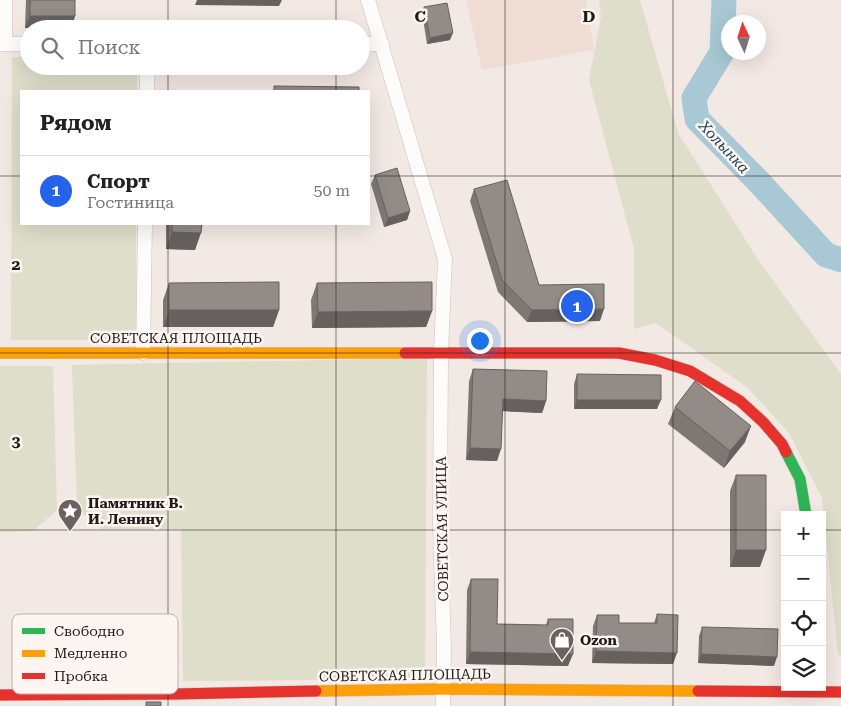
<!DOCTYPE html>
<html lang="ru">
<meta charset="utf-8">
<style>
:root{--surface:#fff;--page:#f2f2f2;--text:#222;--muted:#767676;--line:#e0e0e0;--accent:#2563eb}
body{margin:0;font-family:"Roboto Serif",serif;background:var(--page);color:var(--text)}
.controls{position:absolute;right:15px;bottom:15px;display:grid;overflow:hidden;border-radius:0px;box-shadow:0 5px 20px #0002}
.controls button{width:45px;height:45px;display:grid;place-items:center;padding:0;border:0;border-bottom:1px solid var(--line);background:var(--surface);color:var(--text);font:25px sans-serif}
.compass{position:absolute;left:721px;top:15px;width:45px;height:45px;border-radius:50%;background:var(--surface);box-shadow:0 5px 20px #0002;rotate:356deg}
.you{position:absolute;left:479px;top:340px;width:18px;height:18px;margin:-12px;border:4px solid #fff;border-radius:50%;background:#1a73e8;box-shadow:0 0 0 8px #1a73e833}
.badge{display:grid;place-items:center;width:32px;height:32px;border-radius:50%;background:var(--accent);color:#fff;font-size:16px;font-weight:700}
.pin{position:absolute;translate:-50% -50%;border:2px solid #fff;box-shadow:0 1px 5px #0006}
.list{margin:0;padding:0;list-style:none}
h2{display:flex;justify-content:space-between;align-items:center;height:65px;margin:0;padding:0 20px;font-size:21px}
h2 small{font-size:16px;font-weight:400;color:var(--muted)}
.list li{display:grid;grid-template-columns:32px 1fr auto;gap:15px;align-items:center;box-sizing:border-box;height:70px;padding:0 20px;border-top:1px solid var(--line)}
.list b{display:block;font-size:19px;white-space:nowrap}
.list p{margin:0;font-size:16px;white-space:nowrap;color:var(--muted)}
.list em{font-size:16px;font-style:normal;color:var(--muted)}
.icon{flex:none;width:28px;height:28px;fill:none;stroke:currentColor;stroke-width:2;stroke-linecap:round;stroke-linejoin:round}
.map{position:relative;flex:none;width:841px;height:706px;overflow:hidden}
.search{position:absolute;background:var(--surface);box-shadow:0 5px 20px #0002;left:20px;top:20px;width:350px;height:55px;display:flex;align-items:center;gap:12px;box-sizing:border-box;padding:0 18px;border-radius:28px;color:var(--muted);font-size:19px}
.panel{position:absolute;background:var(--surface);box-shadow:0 5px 20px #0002;left:20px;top:90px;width:350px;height:135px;border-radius:0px}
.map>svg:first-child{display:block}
.built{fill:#efdcd4}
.green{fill:#dedeca}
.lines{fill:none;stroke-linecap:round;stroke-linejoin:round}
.river{stroke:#a7c8d4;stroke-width:25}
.street-casing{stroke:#c9c2be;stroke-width:15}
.fast-casing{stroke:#c9c2be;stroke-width:12}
.slow-casing{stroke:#c9c2be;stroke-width:12}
.jam-casing{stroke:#c9c2be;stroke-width:12}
.street{stroke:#fdfcfb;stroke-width:14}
.fast{stroke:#30b455;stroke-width:11}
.slow{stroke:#ff9f0a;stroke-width:11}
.jam{stroke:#e5322d;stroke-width:11}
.wall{fill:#7e7875}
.shaded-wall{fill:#66615f}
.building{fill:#928b88;stroke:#66615f}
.grid{fill:none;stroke:#211a17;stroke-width:1;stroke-opacity:0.55}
.labels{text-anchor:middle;stroke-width:5;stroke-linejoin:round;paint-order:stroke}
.street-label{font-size:14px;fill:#211a17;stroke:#fdf5f2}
.poi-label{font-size:14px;font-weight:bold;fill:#211a17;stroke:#fdf5f2;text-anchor:start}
.water-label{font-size:15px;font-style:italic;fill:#194654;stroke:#fdf5f2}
.key{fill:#fdf5f2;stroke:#bbb3b0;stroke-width:1}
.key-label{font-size:14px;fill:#211a17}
.grid-label{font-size:16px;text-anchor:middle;font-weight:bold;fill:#211a17;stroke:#fdf5f2;stroke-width:5;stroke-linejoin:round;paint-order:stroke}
</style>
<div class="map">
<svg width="841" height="706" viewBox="0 0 841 706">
<rect width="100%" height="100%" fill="#f2e8e4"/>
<!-- built -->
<path class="built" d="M466 0H586L594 50 482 70Z"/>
<!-- green -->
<path class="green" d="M599 0H640L678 133 759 261 841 374V656L838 655 822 498 789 433 748 388 656 323 634 329V249L589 80 601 16Z
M12 57H29V66H137V91H21V224H136V340H11Z
M427 358 425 679 183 681 181 529H101L77 509 72 365Z
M0 366H53L57 510 33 531 0 532Z"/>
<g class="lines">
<!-- river -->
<path class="river" d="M724 0 722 52 694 98 697 119 758 181 826 255 841 260"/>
<defs>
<path id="street" d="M5 0V44
M368 0 445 259 441 353 440 527 444 646 443 706
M0 44H29
M361 44H382
M147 91V66
M143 353 145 224"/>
<path id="fast" d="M786 452 800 479 806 515"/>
<path id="slow" d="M0 353H405
M316 691 443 689 698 691"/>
<path id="jam" d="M405 353H619L655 360 690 371 740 401 763 422 782 444 786 452
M698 691 841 692
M0 695 175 694 316 691"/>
</defs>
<!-- street casing -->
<use href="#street" class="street-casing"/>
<!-- fast casing -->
<use href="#fast" class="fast-casing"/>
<!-- slow casing -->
<use href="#slow" class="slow-casing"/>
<!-- jam casing -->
<use href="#jam" class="jam-casing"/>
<!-- street -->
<use href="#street" class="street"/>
<!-- fast -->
<use href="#fast" class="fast"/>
<!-- slow -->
<use href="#slow" class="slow"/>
<!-- jam -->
<use href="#jam" class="jam"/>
</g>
<!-- wall -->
<path class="wall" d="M26 0H75V16L71 28H25Z
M424 7 450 40 427 44 422 13Z
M375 175 410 211 407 220 384 227 371 184Z
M474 189 539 285 600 321 527 322 498 292 470 201Z
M166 224H202L195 250 166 249Z
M169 283 279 310 273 327H163V300Z
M317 283 432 311 426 327 312 328 311 300Z
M473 369 546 401 542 413 503 411 497 461 466 460 469 381Z
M577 374 657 409H574V384Z
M675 407 745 442 724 468 668 424Z
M736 475 760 567H730V491Z
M471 579 497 624 546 625 548 619 568 666 466 664 467 590Z
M657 614 673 664 592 663 593 626 597 615 619 623H654Z
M702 627 774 666 698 663 699 636Z"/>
<!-- shaded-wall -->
<path class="shaded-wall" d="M197 0H282L279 6 195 5Z
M30 16H75L71 28H25Z
M453 33 450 40 427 44 430 38Z
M410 211 407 220 384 227 388 218Z
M172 232 201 233 195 250 166 249Z
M604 309 600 321 527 322 532 310Z
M169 310H279L273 327H163Z
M432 311 426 327 312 328 318 312Z
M503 399 546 401 542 413 499 411Z
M577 400H661L657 409H574Z
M751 426 745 442 724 468 730 451Z
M470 448 501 449 497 461 466 460Z
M736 550H766L760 567H730Z
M596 651 677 653 673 664 592 663Z
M470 652 573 654 568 666 466 664Z
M701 654 777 657 774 666 698 663Z"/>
<!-- building -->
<path class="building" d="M30 0H75V16H30Z
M447 3 453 33 430 38 424 7Z
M274 86 359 87V91H274Z
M397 168 410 211 388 218 375 175Z
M507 180 539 285 604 284V309L532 310 502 280 474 189Z
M172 224H202L201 233 172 232Z
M279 282V310H169V283Z
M432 282V311L318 312 317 283Z
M473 369 547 371 546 401 503 399 501 449 470 448Z
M577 374 661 375V400H577Z
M695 381 751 426 730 451 675 407Z
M736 475H766V550H736Z
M471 579H498L497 624 548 625V619H573V654L470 652Z
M657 614 678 615 677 653 596 651 597 615H619V623H657Z
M702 627 778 629 777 657 701 654Z
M146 702H161V706H146Z"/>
<!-- grid -->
<path class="grid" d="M168 0V29M336 0V29M505 0V706M673 0V706M168 66V91M336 66V91M0 176H21M369 176H841M168 224V706M336 224V706M0 353H841M0 530H785M822 530H841"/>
<!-- icons -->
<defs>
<symbol id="sight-pin" viewBox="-11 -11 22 30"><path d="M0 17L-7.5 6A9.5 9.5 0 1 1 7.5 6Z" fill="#6a625f" stroke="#fdf5f2"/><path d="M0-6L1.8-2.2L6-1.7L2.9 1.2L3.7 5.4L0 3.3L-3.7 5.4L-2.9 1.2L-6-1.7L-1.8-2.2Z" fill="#fff"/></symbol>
<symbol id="shop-pin" viewBox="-11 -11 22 30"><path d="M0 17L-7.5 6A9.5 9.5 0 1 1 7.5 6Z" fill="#6a625f" stroke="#fdf5f2"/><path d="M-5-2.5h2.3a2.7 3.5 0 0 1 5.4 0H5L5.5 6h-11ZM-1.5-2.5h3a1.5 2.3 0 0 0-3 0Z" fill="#fff"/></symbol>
</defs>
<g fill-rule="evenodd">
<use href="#sight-pin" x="56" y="497" width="28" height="38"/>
<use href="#shop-pin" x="548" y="626" width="28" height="38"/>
</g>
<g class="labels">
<!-- street labels -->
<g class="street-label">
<text x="176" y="343">СОВЕТСКАЯ ПЛОЩАДЬ</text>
<text transform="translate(442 529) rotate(-91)" y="5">СОВЕТСКАЯ УЛИЦА</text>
<text transform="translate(405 675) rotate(-1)" y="5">СОВЕТСКАЯ ПЛОЩАДЬ</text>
</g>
<!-- poi labels -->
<g class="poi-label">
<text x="88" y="508">Памятник В.<tspan x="88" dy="16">И. Ленину</tspan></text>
<text x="580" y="645">Ozon</text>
</g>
<!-- water labels -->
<g class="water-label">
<text transform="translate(724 147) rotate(47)" y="5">Холынка</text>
</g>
</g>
<!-- legend -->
<rect x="12" y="614" width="166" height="80" rx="8" class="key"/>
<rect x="22" y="628" width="23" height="6" fill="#30b455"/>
<rect x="22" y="650" width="23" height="7" fill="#ff9f0a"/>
<rect x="22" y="673" width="23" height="6" fill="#e5322d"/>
<g class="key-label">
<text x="54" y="636">Свободно</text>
<text x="54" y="658">Медленно</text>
<text x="54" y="681">Пробка</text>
</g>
<g class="grid-label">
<text x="420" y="22">C</text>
<text x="589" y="22">D</text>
<text x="16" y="270">2</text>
<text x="16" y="447">3</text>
</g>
</svg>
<div class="controls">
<button>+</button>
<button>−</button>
<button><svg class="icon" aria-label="locate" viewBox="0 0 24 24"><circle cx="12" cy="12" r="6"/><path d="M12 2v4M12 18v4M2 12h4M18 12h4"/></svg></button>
<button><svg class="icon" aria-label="layers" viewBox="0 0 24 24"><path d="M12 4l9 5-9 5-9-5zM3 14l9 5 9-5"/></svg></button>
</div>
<svg class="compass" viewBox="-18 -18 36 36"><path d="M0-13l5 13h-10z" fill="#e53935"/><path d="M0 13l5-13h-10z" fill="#767676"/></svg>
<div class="you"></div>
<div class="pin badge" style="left:577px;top:306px">1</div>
<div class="search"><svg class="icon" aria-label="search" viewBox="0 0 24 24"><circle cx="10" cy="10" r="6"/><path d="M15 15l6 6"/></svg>Поиск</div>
<section class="panel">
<h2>Рядом<small></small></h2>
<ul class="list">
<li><span class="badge">1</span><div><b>Спорт</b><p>Гостиница</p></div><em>50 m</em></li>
</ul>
</section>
</div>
